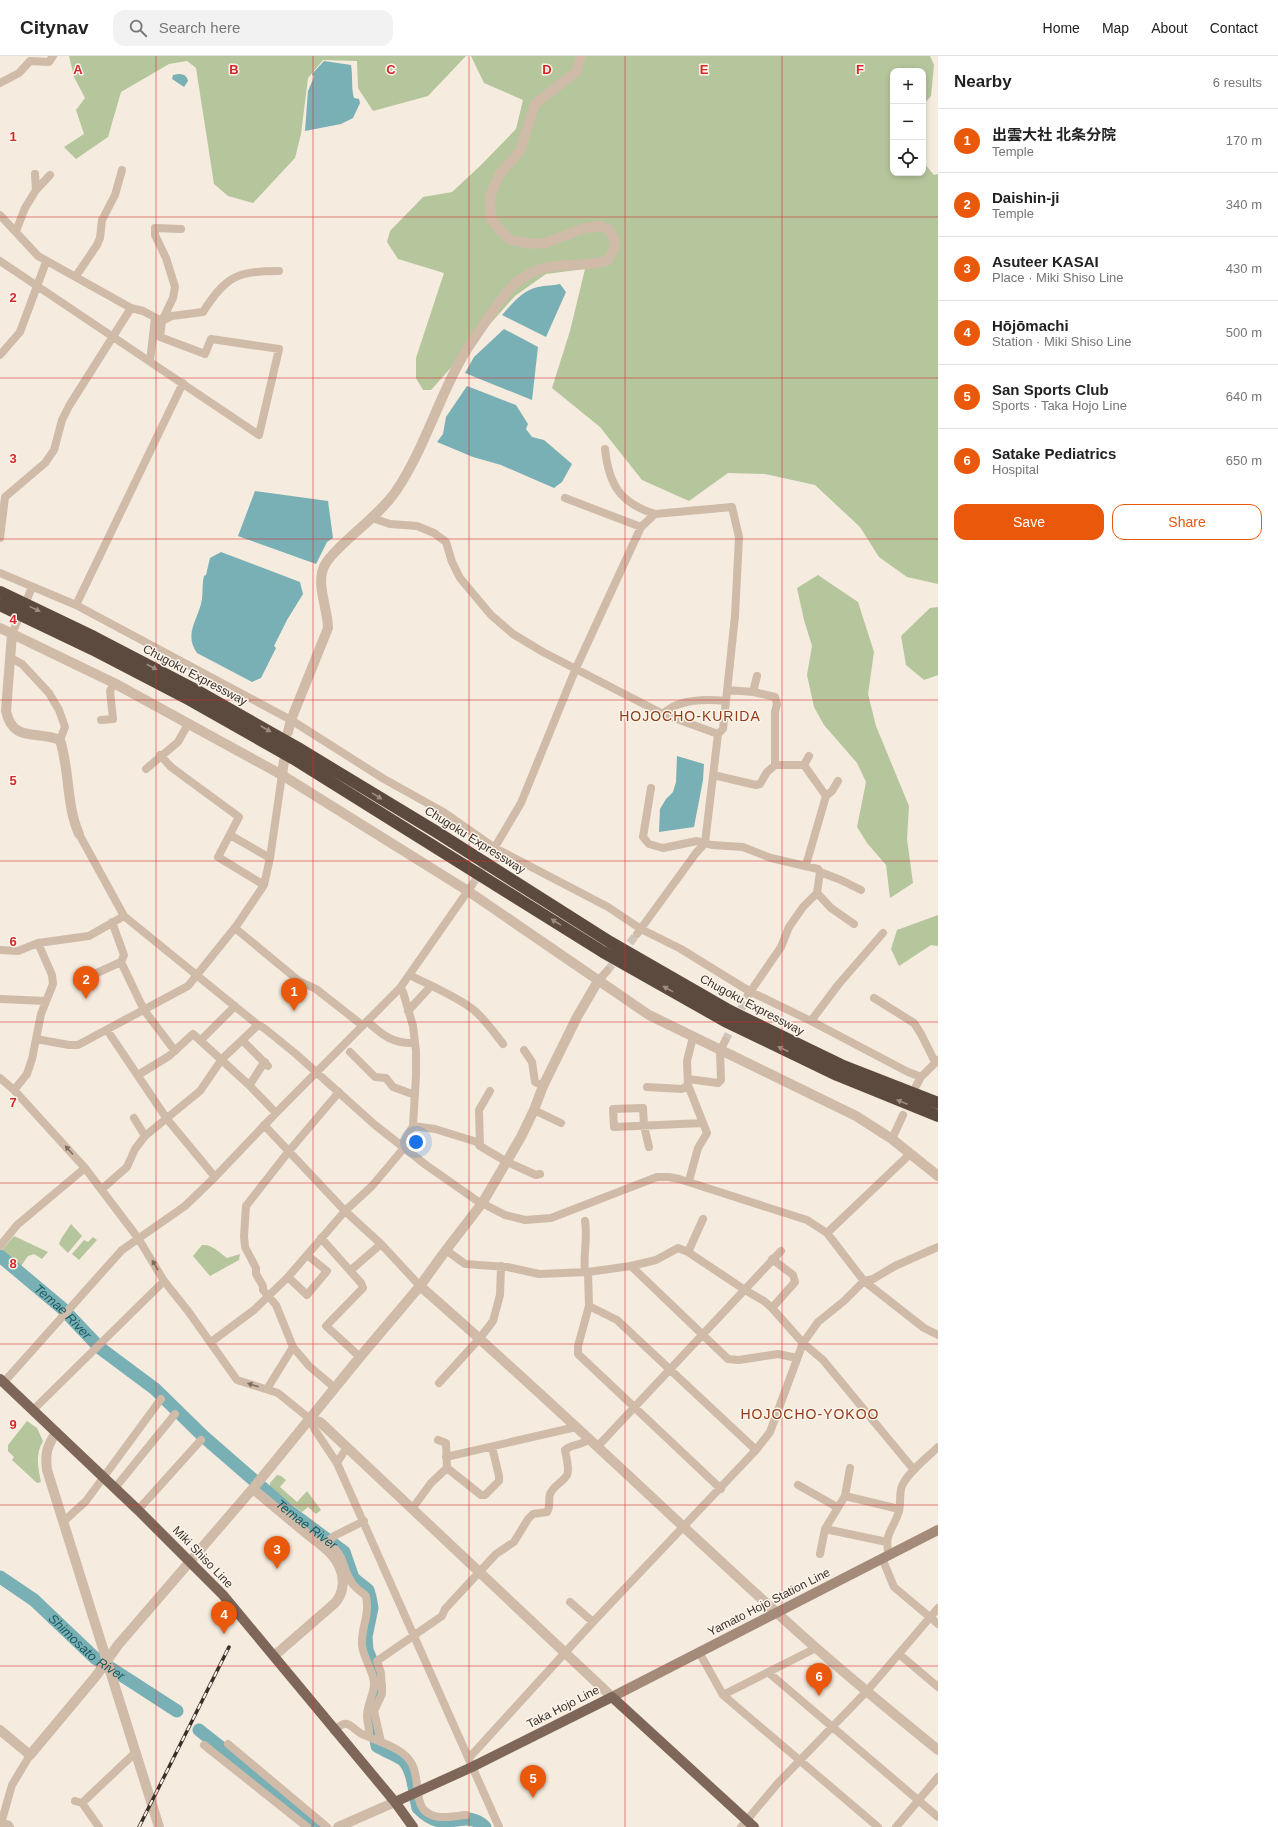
<!DOCTYPE html>
<meta charset="utf-8">
<style>
:root{--surface:#fff;--page:#f2f2f2;--text:#222;--muted:#767676;--line:#e0e0e0;--accent:#ea580c}
body{margin:0;font-family:Helvetica,"Noto Sans JP",sans-serif;background:var(--page);color:var(--text)}
.controls{position:absolute;right:12px;top:12px;display:grid;overflow:hidden;border-radius:8px;box-shadow:0 2px 6px #0003}
.controls button{width:36px;height:36px;display:grid;place-items:center;padding:0;border:0;border-bottom:1px solid var(--line);background:var(--surface);color:var(--text);font:20px sans-serif}
.you{position:absolute;left:416px;top:1086px;width:14px;height:14px;margin:-10px;border:3px solid #fff;border-radius:50%;background:#1a73e8;box-shadow:0 0 0 6px #1a73e833}
.badge{display:grid;place-items:center;width:26px;height:26px;border-radius:50%;background:var(--accent);color:#fff;font-size:13px;font-weight:700}
.pin{position:absolute;translate:-50% -33px;filter:drop-shadow(0 1px 2px #0008)}
.pin::after{content:'';position:absolute;top:21px;width:14px;height:12px;background:inherit;clip-path:polygon(0 0,100% 0,50% 100%)}
.list{margin:0;padding:0;list-style:none}
h2{display:flex;justify-content:space-between;align-items:center;height:52px;margin:0;padding:0 16px;font-size:17px}
h2 small{font-size:13px;font-weight:400;color:var(--muted)}
.list li{display:grid;grid-template-columns:26px 1fr auto;gap:12px;align-items:center;box-sizing:border-box;height:64px;padding:0 16px;border-top:1px solid var(--line)}
.list b{display:block;font-size:15px;white-space:nowrap}
.list p{margin:0;font-size:13px;white-space:nowrap;color:var(--muted)}
.list em{font-size:13px;font-style:normal;color:var(--muted)}
.actions{display:flex;gap:8px;padding:12px 16px}
.actions a{flex:1;padding:9px 0;border:1px solid var(--accent);border-radius:12px;text-align:center;font-size:14px;color:var(--accent)}
.actions .main{background:var(--accent);color:#fff}
.icon{flex:none;width:22px;height:22px;fill:none;stroke:currentColor;stroke-width:2;stroke-linecap:round;stroke-linejoin:round}
.map{position:relative;flex:none;width:938px;height:1771px;overflow:hidden}
header{display:flex;align-items:center;gap:24px;box-sizing:border-box;height:56px;padding:0 20px;background:var(--surface);border-bottom:1px solid var(--line)}
header strong{font-size:19px}
nav{display:flex;gap:22px;margin-inline-start:auto;font-size:14px}
.search{width:280px;height:36px;background:var(--page);display:flex;align-items:center;gap:10px;box-sizing:border-box;padding:0 14px;border-radius:12px;color:var(--muted);font-size:15px}
main{display:flex}
aside{flex:1;background:var(--surface)}
.map>svg:first-child{display:block}
.green{fill:#b6c69c}
.water{fill:#79b0b5}
.lines{fill:none;stroke-linecap:round;stroke-linejoin:round}
.river{stroke:#79b0b5;stroke-width:13}
.minor-tunnel{stroke:#d0c5ba;stroke-width:8;stroke-dasharray:8 4;stroke-linecap:butt}
.minor{stroke:#cfbba8;stroke-width:8}
.tertiary{stroke:#cfbba8;stroke-width:10}
.secondary{stroke:#a38a79;stroke-width:10}
.primary{stroke:#7e6758;stroke-width:10}
.motorway{stroke:#5d4a3f;stroke-width:12}
.rail-casing{stroke:#3b2f29;stroke-width:3.5}
.rail{stroke:#fcf5eb;stroke-width:2;stroke-dasharray:6;stroke-linecap:butt}
.oneway{fill:#9d8e84}
.oneway2{fill:#7e6e62}
.grid{fill:none;stroke:#d62828;stroke-width:1;stroke-opacity:0.55}
.labels{text-anchor:middle;stroke-width:3;stroke-linejoin:round;paint-order:stroke}
.street-label{font-size:12px;fill:#3b2f29;stroke:#fcf5eb}
.water-label{font-size:13px;font-style:italic;fill:#195a61;stroke:#fcf5eb}
.quarter-label{font-size:14px;letter-spacing:1px;fill:#933b19;stroke:#fcf5eb}
.grid-label{font-size:13px;text-anchor:middle;font-weight:bold;fill:#d62828;stroke:#fcf5eb;stroke-width:3;stroke-linejoin:round;paint-order:stroke}
</style>
<header>
<strong>Citynav</strong>
<div class="search"><svg class="icon" aria-label="search" viewBox="0 0 24 24"><circle cx="10" cy="10" r="6"/><path d="M15 15l6 6"/></svg>Search here</div>
<nav><a>Home</a><a>Map</a><a>About</a><a>Contact</a></nav>
</header>
<main>
<div class="map">
<svg width="938" height="1771" viewBox="0 0 938 1771">
<rect width="100%" height="100%" fill="#f5ebde"/>
<!-- green -->
<path class="green" d="M69 0H466L428 40 373 55 358 32 357 5 323 4 308 22 301 78 295 102 253 147 228 140 214 128 196 12 187 5 169 8 121 36 108 81 76 103 64 91 84 78 76 54 85 42 74 21Z
M471 0H930L934 9 931 40 923 49V15H893V117H923V106L934 119 938 118V528L907 521 879 501 860 471 815 429 765 418 728 417 689 445 642 424 600 371 552 332 570 275 585 213 546 218 515 240 431 334H423L416 322V302L444 217 398 203 387 186 390 175 423 141 452 136 480 110 516 73 523 44 484 27Z
M818 519 858 546 874 596 868 638 876 670 909 750 907 783 913 827 890 842 886 809 867 787 857 771 866 726 857 707 824 669 814 651 807 619 812 590 804 564 797 532Z
M938 551V619L924 624 906 609 901 580 930 552Z
M938 859V890L931 889 899 910 891 893 897 874Z
M71 1168 82 1180 68 1197 59 1188 61 1183Z
M14 1180 48 1196 42 1203 34 1198 28 1200 21 1210 2 1194Z
M93 1181 97 1184 79 1204 72 1198 84 1184 88 1186Z
M202 1189C212 1188 219 1196 227 1202L240 1198 239 1204 210 1220 193 1200Z
M27 1365 37 1372 43 1385C35 1399 38 1411 41 1426L37 1427 12 1404 14 1401 8 1395V1389Z
M277 1419 281 1420 286 1424 280 1431 297 1446 307 1435 321 1454 316 1458 308 1451 302 1456 270 1432V1427Z"/>
<!-- water -->
<path class="water" d="M324 5 351 9C353 20 351 31 354 42L359 43 360 47 353 62 341 68 305 75 308 35 314 21 312 18Z
M178 18C183 18 187 19 188 25L184 31 172 23 173 19Z
M560 228 566 236 546 281 502 259C512 248 523 234 538 231 545 229 553 230 560 228Z
M504 273 538 291 532 344 465 317 474 301Z
M467 330 516 349 528 368 526 373 532 381 544 384 572 408 562 426 554 432 501 409 473 401 437 386 443 378 446 361Z
M255 435 328 445 333 482 327 486 316 508 238 480Z
M221 496 300 526 303 538 287 564 274 590 276 592 261 622 252 626 197 597C183 577 199 563 202 543 203 535 202 528 204 520L206 519 210 502Z
M677 700 704 708 703 724 694 771 659 776 660 753 666 743 673 736 676 726Z"/>
<g class="lines">
<!-- river -->
<g class="river">
<path id="s1" d="M0 1200 62 1252 100 1292 155 1333 203 1380 289 1455 344 1496 353 1522 368 1534 370 1541 372 1552 366 1581 367 1594 375 1613 379 1629V1636L371 1655 377 1690C385 1695 394 1698 402 1703 414 1713 414 1737 418 1752 424 1758 431 1764 440 1765 457 1767 469 1756 485 1771"/>
<path id="s2" d="M0 1521 34 1544 95 1602 177 1655"/>
<path d="M199 1674 297 1752 317 1771"/>
</g>
<!-- minor-tunnel -->
<path class="minor-tunnel" d="M472 829 492 796
M607 915 637 878
M725 985 748 939"/>
<!-- minor -->
<path class="minor" d="M0 27 19 17 30 5 49 6 53 0
M35 118 36 134
M0 159 38 200 131 252 143 255 162 265 172 260 203 256C226 220 237 215 279 215
M16 175 25 152 36 134 50 119
M0 205 259 379 279 293 211 283 205 298 160 281 162 265 173 242 175 231 166 202 155 179V172L181 173
M76 220 97 189 100 182 102 164 115 139 122 114
M0 299 20 276 46 206
M150 305 155 262
M605 393C609 429 620 447 655 458
M565 442 641 471
M372 462 390 468 417 470 434 477 446 486 452 506 460 522 491 559 513 578 543 596 663 658 718 678
M0 482 5 441 45 407 54 394 62 364 69 350 131 252
M0 517 76 549 291 664 384 723 445 757 495 792 608 851 641 873 681 893 749 935 811 965 908 1016 921 1021
M28 541 32 531
M76 549 183 327
M12 578 17 566
M11 602 22 608 49 637 59 654 65 671 60 684
M727 634 754 636 775 641 777 648 775 656V709
M753 636 757 620
M663 658C678 643 706 643 726 645
M101 664 113 663 110 635 114 627
M160 699 171 711 239 761 218 801 264 829
M804 709 809 700
M146 713 178 686 188 668
M713 719 756 729 760 728 767 716 775 709H804L826 740 806 809
M651 732 643 781 649 788 663 792 697 785 712 789 743 791 771 802 818 813 820 816 841 824 861 834
M826 740 832 735 838 725
M79 778 124 860 258 969 264 972 296 998 375 1069 426 1109 476 1144 505 1159 525 1164 551 1162 657 1121H669L679 1123 807 1164 827 1177 864 1225 924 1272 938 1279
M230 779 270 802
M492 796 521 747 576 612 641 471 655 458 732 451 739 481 735 560 723 673 718 678 705 787 696 797 637 878
M817 837 831 852 854 868
M112 866 124 899 121 906 144 954 175 995
M235 872 299 925 316 933 362 969
M0 894 18 895 38 887
M409 919C428 928 460 942 475 955 486 965 494 976 503 988
M598 925 607 915
M77 926 121 906
M400 932 403 936 413 970 416 995V1020L413 1070 402 1089
M748 939 781 891 789 871 803 851 817 837 820 816
M874 942 914 967 921 978 935 1006
M0 943 46 945
M408 955 431 930
M367 965C382 979 393 988 415 987
M811 965 838 929 883 877
M107 974 167 1063 215 1121
M36 983 69 989H78L188 930 237 869 264 829 270 802 282 719
M201 984 235 950
M243 985 268 1010
M524 994 532 1006 535 1026 543 1030
M350 996 375 1021 386 1022 393 1031 415 1039
M138 1019 169 1000 193 978 249 1029 276 1057
M0 1022 14 1034 85 1112 138 1182 164 1225 188 1255 237 1324 278 1337 310 1363 315 1374 337 1407 499 1771
M688 1023 718 1027 721 1024 720 995 725 985
M249 1029C256 1021 258 1014 265 1006
M916 1030 921 1021 938 1004
M647 1031 682 1033 688 1029
M14 1034 27 1018 32 1003 41 958 53 928 52 919 38 887 89 880 124 860
M534 1054 561 1067
M134 1062 145 1080
M264 1069 345 1155 381 1188 420 1230
M413 1070 435 1073 477 1086 480 1090 507 1106 536 1119 540 1118
M892 1083 903 1059
M480 1090 479 1054 490 1035
M649 1091 644 1070 643 1052 613 1053 614 1071 703 1067
M690 1121 698 1092 707 1077 688 1029 687 1005 693 981
M102 1133 127 1111 135 1093 145 1080 200 1035 222 1003 258 969
M585 1165C588 1181 583 1198 585 1216
M827 1177 910 1098
M321 1182 361 1227 363 1232 326 1270 360 1301
M0 1190 17 1169 85 1112
M446 1194 465 1208 507 1211 539 1218 588 1216 631 1210 656 1204 678 1192 688 1196 745 1234 764 1245 772 1252 803 1287 823 1304 914 1414
M688 1196 703 1163
M772 1203 793 1219 795 1226 772 1252
M631 1210 728 1303 739 1304 778 1298 797 1302
M351 1214 381 1188
M588 1216 589 1250 578 1290V1298L721 1433
M288 1221 307 1239 327 1215 307 1199
M589 1250 617 1264 756 1394
M211 1286 254 1254 288 1221 345 1155 372 1130 404 1092
M4 1326 122 1194 185 1150 215 1121 276 1057 400 932 472 829
M439 1327 480 1282 493 1265 500 1239 501 1210
M335 1332 309 1310 293 1291 276 1249 263 1234V1230L256 1218V1212L245 1191 244 1180 246 1150 289 1095 339 1036
M267 1333 293 1291
M33 1354 164 1225
M438 1384 446 1387 447 1412 481 1439H485L499 1425V1420L492 1391
M598 1390 781 1195
M446 1401 576 1371
M337 1407 347 1391
M798 1429 837 1451
M115 1432 175 1358
M845 1440 850 1412
M412 1453 431 1427 447 1412
M138 1454 201 1384
M364 1465 334 1480 326 1487C346 1497 341 1511 352 1527 355 1532 361 1535 366 1540 370 1561 361 1570 362 1589 363 1600 370 1610 373 1621 377 1635 367 1646 367 1660 367 1667 370 1673 369 1681
M63 1466 86 1445 161 1343
M887 1486 825 1473 845 1440 899 1453
M820 1498 825 1473
M889 1499C883 1478 894 1473 899 1455 901 1447 899 1437 902 1430 908 1416 927 1402 938 1391
M882 1502 894 1531 938 1568
M570 1546 593 1566
M699 1596 723 1639 878 1771
M899 1598 938 1631
M769 1617 938 1761
M723 1639 816 1592
M334 1675C337 1672 343 1667 347 1668 352 1669 357 1676 362 1678 378 1686 403 1691 412 1708 419 1720 415 1746 425 1755 436 1765 453 1760 466 1759
M381 1686 374 1655 382 1638 381 1617 377 1605 442 1560 445 1553 496 1498 514 1486 528 1463 533 1458 547 1456C551 1450 548 1445 550 1438 553 1430 563 1426 567 1419 570 1413 566 1401 565 1394 572 1387 583 1390 589 1383
M228 1688 327 1771
M204 1689 307 1771
M469 1702 593 1566 756 1394 770 1376 803 1287 818 1266 844 1245 864 1225 873 1223 895 1210 938 1191
M75 1745 82 1747 99 1771
M82 1747 136 1696
M1 1766 9 1769 10 1771
M0 1771 12 1729 30 1699
M741 1771 778 1727 867 1635 938 1552
M896 1771 938 1721"/>
<!-- tertiary -->
<path class="tertiary" d="M0 572 114 627 282 719 468 835 649 959 856 1060 892 1083 938 1120
M12 578 6 655C13 687 36 674 60 684 70 715 66 749 79 778
M288 676 291 664 328 572C328 552 314 525 326 507 329 502 334 497 338 493 357 473 380 458 396 435 423 395 437 347 460 305 468 290 479 276 488 262 500 245 510 228 529 218 554 204 583 213 608 204L615 191 614 182 608 173 600 170 585 172 545 187 532 188 510 184 500 174 491 163 490 141 499 119 520 95 535 48 576 16 581 0
M282 719 284 705
M420 1230C542 1336 657 1448 776 1556 828 1604 883 1649 938 1694
M310 1363 320 1366 612 1641
M56 1376C47 1391 45 1396 47 1414L159 1771
M253 1433C271 1448 289 1463 307 1478 318 1487 333 1496 339 1510 345 1522 344 1537 335 1547L274 1600
M0 1674 30 1699 96 1620 118 1589 255 1430 360 1301 420 1230 446 1194 483 1146 521 1081 534 1054 543 1030 577 961 598 925
M338 1771 395 1746"/>
<!-- secondary -->
<path class="secondary" d="M612 1641 938 1474"/>
<!-- primary -->
<path class="primary" d="M0 1323 138 1454 223 1539 395 1746 413 1771
M395 1746 472 1711 612 1641 754 1771"/>
<!-- motorway -->
<path class="motorway" d="M0 536 94 581 194 633 298 692 435 775 610 886 730 955 841 1009 938 1047
M0 549 92 593 190 644 294 703 603 896 725 965 837 1019 938 1060"/>
<defs>
<path id="rail" d="M139 1771 229 1591"/>
</defs>
<!-- rail casing -->
<use href="#rail" class="rail-casing"/>
<!-- rail -->
<use href="#rail" class="rail"/>
</g>
<!-- one-way arrows -->
<defs><path id="oneway-solid" d="M-6-.8H1V-3.2L6.5 0L1 3.2V.8H-6Z"/></defs>
<g class="oneway">
<use href="#oneway-solid" transform="translate(35 553) rotate(26)"/>
<use href="#oneway-solid" transform="translate(152 611) rotate(27)"/>
<use href="#oneway-solid" transform="translate(266 673) rotate(30)"/>
<use href="#oneway-solid" transform="translate(377 740) rotate(32)"/>
<use href="#oneway-solid" transform="translate(556 866) rotate(-148)"/>
<use href="#oneway-solid" transform="translate(668 933) rotate(-151)"/>
<use href="#oneway-solid" transform="translate(783 993) rotate(-155)"/>
<use href="#oneway-solid" transform="translate(902 1046) rotate(-158)"/>
</g>
<g class="oneway2">
<use href="#oneway-solid" transform="translate(69 1094) rotate(-132)"/>
<use href="#oneway-solid" transform="translate(155 1209) rotate(-121)"/>
<use href="#oneway-solid" transform="translate(253 1329) rotate(-162)"/>
</g>
<!-- grid -->
<path class="grid" d="M156 0V1771M313 0V1771M469 0V1771M625 0V1771M782 0V1771M0 161H938M0 322H938M0 483H938M0 644H938M0 805H938M0 966H938M0 1127H938M0 1288H938M0 1449H938M0 1610H938"/>
<g class="labels">
<!-- street labels -->
<g class="street-label">
<text transform="translate(195 619) rotate(28)" y="4">Chugoku Expressway</text>
<text transform="translate(475 784) rotate(32)" y="4">Chugoku Expressway</text>
<text transform="translate(752 949) rotate(28)" y="4">Chugoku Expressway</text>
<text transform="translate(203 1501) rotate(46)" y="4">Miki Shiso Line</text>
<text transform="translate(769 1546) rotate(-27)" y="4">Yamato Hojo Station Line</text>
<text transform="translate(563 1651) rotate(-27)" y="4">Taka Hojo Line</text>
</g>
<!-- water labels -->
<g class="water-label">
<text dy="5" stroke="none"><textPath href="#s1" startOffset="84">Temae River</textPath></text>
<text dy="5" stroke="none"><textPath href="#s1" startOffset="408">Temae River</textPath></text>
<text dy="5" stroke="none"><textPath href="#s2" startOffset="112">Shimosato River</textPath></text>
</g>
<!-- quarter labels -->
<g class="quarter-label">
<text x="690" y="665">HOJOCHO-KURIDA</text>
<text x="810" y="1363">HOJOCHO-YOKOO</text>
</g>
</g>
<g class="grid-label">
<text x="78" y="18">A</text>
<text x="234" y="18">B</text>
<text x="391" y="18">C</text>
<text x="547" y="18">D</text>
<text x="704" y="18">E</text>
<text x="860" y="18">F</text>
<text x="13" y="85">1</text>
<text x="13" y="246">2</text>
<text x="13" y="407">3</text>
<text x="13" y="568">4</text>
<text x="13" y="729">5</text>
<text x="13" y="890">6</text>
<text x="13" y="1051">7</text>
<text x="13" y="1212">8</text>
<text x="13" y="1373">9</text>
</g>
</svg>
<div class="controls">
<button>+</button>
<button>−</button>
<button><svg class="icon" aria-label="locate" viewBox="0 0 24 24"><circle cx="12" cy="12" r="6"/><path d="M12 2v4M12 18v4M2 12h4M18 12h4"/></svg></button>
</div>
<div class="you"></div>
<div class="pin badge" style="left:294px;top:955px">1</div>
<div class="pin badge" style="left:86px;top:943px">2</div>
<div class="pin badge" style="left:277px;top:1513px">3</div>
<div class="pin badge" style="left:224px;top:1578px">4</div>
<div class="pin badge" style="left:533px;top:1742px">5</div>
<div class="pin badge" style="left:819px;top:1640px">6</div>
</div>
<aside>
<h2>Nearby<small>6 results</small></h2>
<ul class="list">
<li><span class="badge">1</span><div><b>出雲大社 北条分院</b><p>Temple</p></div><em>170 m</em></li>
<li><span class="badge">2</span><div><b>Daishin-ji</b><p>Temple</p></div><em>340 m</em></li>
<li><span class="badge">3</span><div><b>Asuteer KASAI</b><p>Place · Miki Shiso Line</p></div><em>430 m</em></li>
<li><span class="badge">4</span><div><b>Hōjōmachi</b><p>Station · Miki Shiso Line</p></div><em>500 m</em></li>
<li><span class="badge">5</span><div><b>San Sports Club</b><p>Sports · Taka Hojo Line</p></div><em>640 m</em></li>
<li><span class="badge">6</span><div><b>Satake Pediatrics</b><p>Hospital</p></div><em>650 m</em></li>
</ul>
<div class="actions"><a class="main">Save</a><a>Share</a></div>
</aside>
</main>
